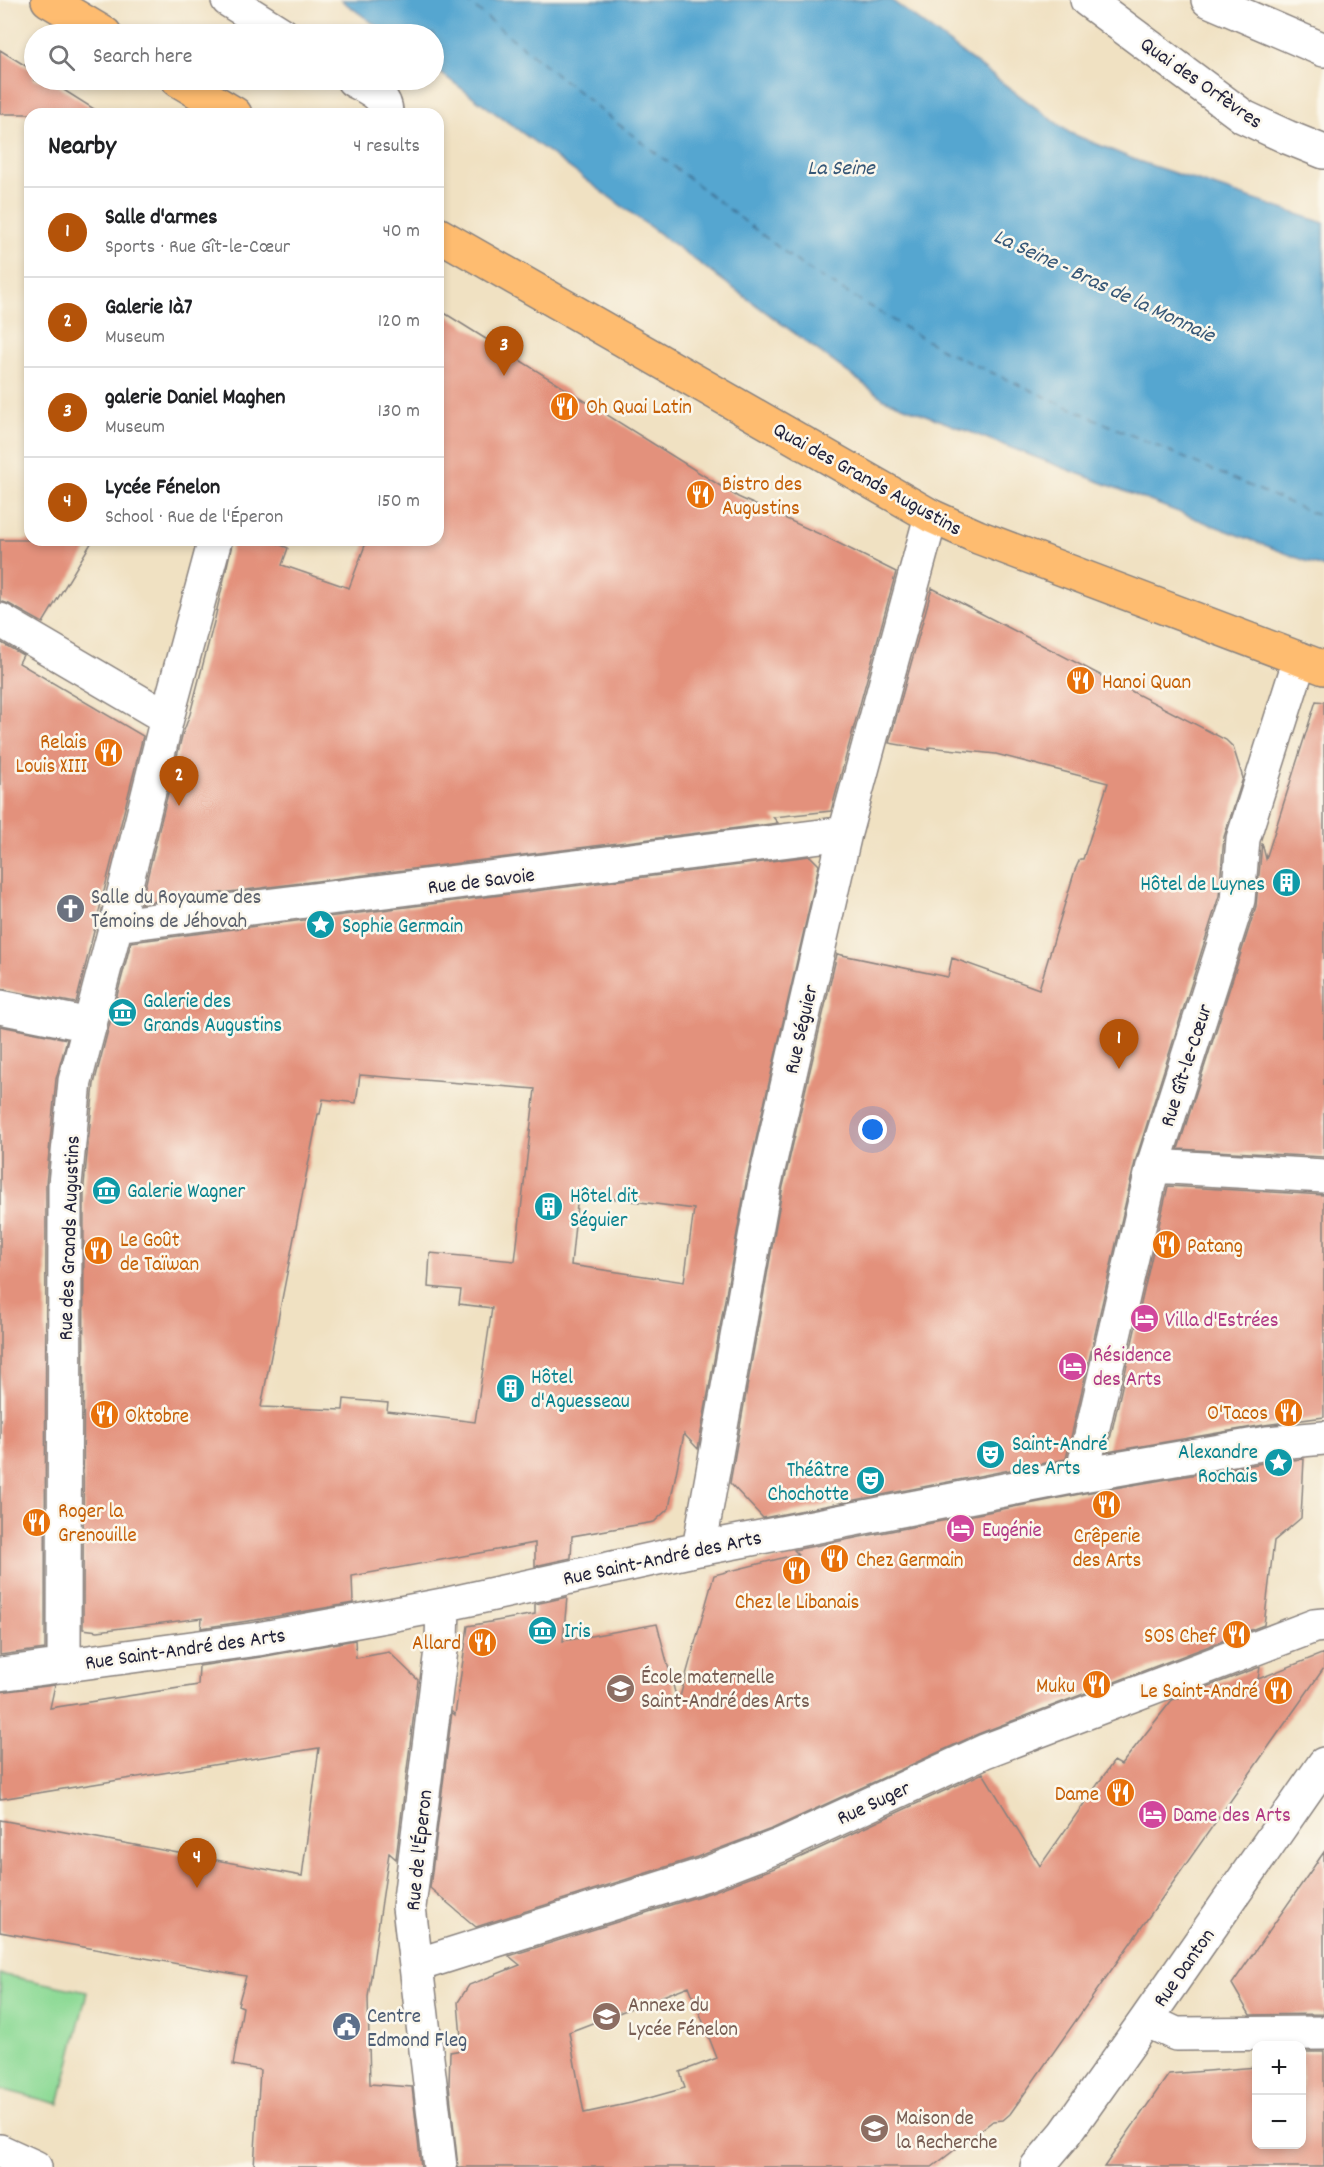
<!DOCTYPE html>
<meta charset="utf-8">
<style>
:root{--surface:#fff;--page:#f6f6f6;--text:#202124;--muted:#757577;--line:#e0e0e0;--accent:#b45309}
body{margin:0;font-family:Dekko,sans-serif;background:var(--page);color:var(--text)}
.controls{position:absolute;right:18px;bottom:18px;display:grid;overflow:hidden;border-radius:12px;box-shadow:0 3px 9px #0003}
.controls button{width:54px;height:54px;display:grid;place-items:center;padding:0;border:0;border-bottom:2px solid var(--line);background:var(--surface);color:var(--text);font:30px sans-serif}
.you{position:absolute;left:873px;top:1130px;width:21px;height:21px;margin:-15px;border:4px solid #fff;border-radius:50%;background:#1a73e8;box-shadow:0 0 0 9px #1a73e833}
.badge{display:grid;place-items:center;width:39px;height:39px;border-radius:50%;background:var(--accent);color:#fff;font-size:20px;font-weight:700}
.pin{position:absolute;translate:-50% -50px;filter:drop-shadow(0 2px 3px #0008)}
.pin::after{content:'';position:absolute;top:32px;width:21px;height:18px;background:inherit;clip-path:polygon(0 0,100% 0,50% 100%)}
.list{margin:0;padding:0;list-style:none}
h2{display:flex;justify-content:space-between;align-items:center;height:78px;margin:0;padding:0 24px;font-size:26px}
h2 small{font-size:20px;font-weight:400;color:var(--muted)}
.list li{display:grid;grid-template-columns:39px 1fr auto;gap:18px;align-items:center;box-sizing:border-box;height:90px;padding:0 24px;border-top:2px solid var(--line)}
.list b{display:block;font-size:22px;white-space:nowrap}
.list p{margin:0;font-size:20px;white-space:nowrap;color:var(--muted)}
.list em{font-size:20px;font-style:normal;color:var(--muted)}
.icon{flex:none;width:33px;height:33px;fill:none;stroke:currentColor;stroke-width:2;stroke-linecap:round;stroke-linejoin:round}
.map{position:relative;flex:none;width:1324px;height:2167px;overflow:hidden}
.search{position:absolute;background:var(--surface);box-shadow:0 3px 9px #0003;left:24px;top:24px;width:420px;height:66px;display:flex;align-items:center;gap:15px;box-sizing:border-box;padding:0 21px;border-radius:33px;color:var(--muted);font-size:22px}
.panel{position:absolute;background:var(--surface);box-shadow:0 3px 9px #0003;left:24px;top:108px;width:420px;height:438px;border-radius:18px}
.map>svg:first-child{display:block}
.green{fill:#8eda96;stroke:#587e68;stroke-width:1.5}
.water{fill:#55a6d0;stroke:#3c6486;stroke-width:1.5}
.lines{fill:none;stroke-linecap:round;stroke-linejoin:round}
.ferry{stroke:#365777;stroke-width:1.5;stroke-dasharray:8 6;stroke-linecap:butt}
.building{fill:#e3917c;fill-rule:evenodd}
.minor-casing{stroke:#89827e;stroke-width:36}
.major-casing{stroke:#89827e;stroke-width:36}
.minor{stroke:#fff;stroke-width:33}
.major{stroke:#febc70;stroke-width:33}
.labels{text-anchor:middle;stroke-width:5;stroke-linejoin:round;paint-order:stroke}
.street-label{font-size:21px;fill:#22223b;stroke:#fbf7ec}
.food-label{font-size:21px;fill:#c56008;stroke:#fbf7ec;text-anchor:start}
.culture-label{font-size:21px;fill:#0d838f;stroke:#fbf7ec;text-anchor:start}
.worship-label{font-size:21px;fill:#5b616d;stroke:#fbf7ec;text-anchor:start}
.hotel-label{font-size:21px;fill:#b23c85;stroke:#fbf7ec;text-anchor:start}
.education-label{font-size:21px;fill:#785e54;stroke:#fbf7ec;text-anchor:start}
.service-label{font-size:21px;fill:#4e5e75;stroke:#fbf7ec;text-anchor:start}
.water-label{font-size:22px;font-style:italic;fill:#365777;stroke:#fbf7ec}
</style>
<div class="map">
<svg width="1324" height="2167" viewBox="0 0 1324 2167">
<rect width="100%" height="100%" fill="#fbf7ec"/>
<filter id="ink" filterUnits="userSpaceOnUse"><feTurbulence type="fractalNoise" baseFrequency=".0167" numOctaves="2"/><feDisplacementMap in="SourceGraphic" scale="12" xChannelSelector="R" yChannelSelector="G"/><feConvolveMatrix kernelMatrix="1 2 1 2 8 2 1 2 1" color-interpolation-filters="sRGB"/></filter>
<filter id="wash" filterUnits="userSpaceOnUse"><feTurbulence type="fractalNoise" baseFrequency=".008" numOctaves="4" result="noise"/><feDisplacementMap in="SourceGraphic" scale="24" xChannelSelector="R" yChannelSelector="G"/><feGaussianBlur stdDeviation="1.35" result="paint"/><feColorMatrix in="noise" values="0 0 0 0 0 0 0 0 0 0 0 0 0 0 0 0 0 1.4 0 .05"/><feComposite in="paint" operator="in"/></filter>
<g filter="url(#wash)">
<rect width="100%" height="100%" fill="#f0e1c2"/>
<!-- green -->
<path class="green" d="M0 1974 87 1992 59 2104 0 2089Z"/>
<!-- water -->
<path class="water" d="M341 0H891L1070 133 1138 161 1324 223V568L884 399 434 68V34H388Z"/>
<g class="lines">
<!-- ferry -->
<path class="ferry" d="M465 0 613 120 804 267 944 351 1115 428 1324 518"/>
</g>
<g id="blocks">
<!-- building -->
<path class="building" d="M0 50 34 71V80H48L102 114H0Z
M438 309 738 497 826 537 896 572 831 811 773 817 778 823 141 903 182 736 190 714 215 618 233 540H269L288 548 282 565 349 588 367 540H438Z
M0 540H93L43 623 9 604 0 601Z
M932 588 1226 740 1233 747 1243 778 1224 837 1219 896 1135 1162 1066 1459 763 1518 730 1483 782 1191 837 954 948 977 952 958 1039 989 1075 870 1080 859H1083L1108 783 996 754 929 747V750L889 743Z
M0 642 23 655 19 663 143 736 76 1003 0 989Z
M1316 701 1324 702V1157L1178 1149 1256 906 1262 843 1266 859Z
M810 856 819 865 746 1183 698 1449 684 1434 669 1508 654 1522 572 1536 571 1558 535 1566V1543L352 1576 353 1603 255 1620 201 1628 202 1618 98 1631 83 1629 84 1185 94 1084 131 942ZM360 1075 535 1089 515 1261 430 1253 428 1287 461 1290 459 1304 492 1308 475 1422 387 1411 388 1403 344 1399 343 1410 261 1407 318 1114H320L323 1099 356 1103ZM578 1194 694 1209 684 1282 571 1265Z
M0 1026 67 1039 56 1079 46 1184 45 1649 0 1655Z
M1168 1186 1324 1195V1417L1264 1425 1107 1452Z
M1304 1459 1301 1518 1274 1541 1264 1625 978 1734 774 1828 697 1857 476 1927 430 1888 452 1712 455 1715 468 1626 535 1614V1604L567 1597 563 1641 657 1624 678 1704 714 1575 798 1554 794 1550 1085 1493 1269 1462Z
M355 1640 356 1658 389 1652 418 1680 396 1859 389 1853 368 1997 370 2084 412 2087 421 2167H254L260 2070 233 2065 243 2007 238 2005 246 1976 0 1932V1820L302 1876 319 1748 0 1799V1692L55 1685 50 1708 198 1685 199 1666 261 1657Z
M1324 1653V1668L1010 2114 1003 2120 993 2121 932 2167H458L449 2085 450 2052 462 2050 458 2002 469 1985 520 1965 509 1956 709 1893 788 1863 983 1773 1040 1866 1114 1761 1121 1765 1172 1700 1260 1667 1258 1679ZM689 1986 717 2058 680 2072 685 2088 631 2103 584 2113 569 2032Z
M1324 1852V2014L1250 2015 1232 1984Z
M1302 2052H1324V2167H1104L1169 2074 1257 2067V2145H1302Z"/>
</g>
</g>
<g filter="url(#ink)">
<use href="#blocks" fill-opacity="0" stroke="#89827e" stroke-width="1.5"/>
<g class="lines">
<defs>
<path id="minor" d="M228 0 282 34
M1087 0 1244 117 1287 137 1324 152
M1208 0 1324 50
M353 80C367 88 387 95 386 114
M0 620 167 718
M116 925 845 833
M0 1007 90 1025
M1153 1166 1324 1176
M1082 1475 1153 1166 1238 900 1243 839 1300 659
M699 1549 764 1187 845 833 931 516
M64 1666 65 1184 75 1081 116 925 167 718 215 540
M0 1674 258 1639 390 1615 443 1605 699 1549 1082 1475 1267 1443 1324 1438
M417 1965 703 1875 781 1845 985 1751 1314 1626 1324 1625
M1146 2020 1176 2034 1324 2033
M0 2151 35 2167
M440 2167 409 1907 442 1642 443 1605
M1037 2167 1065 2134 1146 2020 1324 1764"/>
<path id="major" d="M48 0 105 34
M178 80 235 114
M438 234 931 516 978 537 1324 668"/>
</defs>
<!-- minor casing -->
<use href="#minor" class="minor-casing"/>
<!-- major casing -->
<use href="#major" class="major-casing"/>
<!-- minor -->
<use href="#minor" class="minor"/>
<!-- major -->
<use href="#major" class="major"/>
</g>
</g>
<!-- icons -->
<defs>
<symbol id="restaurant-disc" viewBox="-11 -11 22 22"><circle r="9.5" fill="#e8710a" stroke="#fbf7ec"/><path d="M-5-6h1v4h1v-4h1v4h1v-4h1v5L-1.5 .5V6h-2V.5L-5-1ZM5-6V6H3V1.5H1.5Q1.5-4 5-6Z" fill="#fff"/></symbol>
<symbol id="building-disc" viewBox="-11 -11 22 22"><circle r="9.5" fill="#0f9aa8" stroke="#fbf7ec"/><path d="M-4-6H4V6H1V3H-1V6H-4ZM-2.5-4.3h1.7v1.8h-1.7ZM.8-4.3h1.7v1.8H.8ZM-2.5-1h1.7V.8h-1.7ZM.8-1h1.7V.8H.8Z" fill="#fff"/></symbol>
<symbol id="church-disc" viewBox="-11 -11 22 22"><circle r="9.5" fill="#6b7280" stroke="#fbf7ec"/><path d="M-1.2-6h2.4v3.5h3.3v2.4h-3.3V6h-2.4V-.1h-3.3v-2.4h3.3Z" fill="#fff"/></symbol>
<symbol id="sight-disc" viewBox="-11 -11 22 22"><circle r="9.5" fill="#0f9aa8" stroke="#fbf7ec"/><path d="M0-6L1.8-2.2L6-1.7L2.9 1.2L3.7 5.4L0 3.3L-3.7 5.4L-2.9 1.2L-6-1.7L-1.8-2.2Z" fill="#fff"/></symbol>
<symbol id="museum-disc" viewBox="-11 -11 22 22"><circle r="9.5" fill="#0f9aa8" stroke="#fbf7ec"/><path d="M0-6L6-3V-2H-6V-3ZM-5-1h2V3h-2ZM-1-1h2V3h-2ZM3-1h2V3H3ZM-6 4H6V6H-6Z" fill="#fff"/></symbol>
<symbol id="hotel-disc" viewBox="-11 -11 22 22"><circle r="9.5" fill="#d1479c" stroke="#fbf7ec"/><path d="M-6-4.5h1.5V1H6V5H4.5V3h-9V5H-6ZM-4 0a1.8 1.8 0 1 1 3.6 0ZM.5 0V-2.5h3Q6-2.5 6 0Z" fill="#fff"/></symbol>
<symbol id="theatre-disc" viewBox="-11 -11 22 22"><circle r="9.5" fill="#0f9aa8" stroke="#fbf7ec"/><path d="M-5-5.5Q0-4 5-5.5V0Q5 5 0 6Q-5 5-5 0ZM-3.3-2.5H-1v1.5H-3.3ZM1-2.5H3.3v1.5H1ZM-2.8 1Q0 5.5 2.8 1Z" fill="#fff"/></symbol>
<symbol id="school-disc" viewBox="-11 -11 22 22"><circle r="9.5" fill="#8d6e63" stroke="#fbf7ec"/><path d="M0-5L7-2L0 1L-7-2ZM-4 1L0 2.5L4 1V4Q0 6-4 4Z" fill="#fff"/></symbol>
<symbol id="civic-disc" viewBox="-11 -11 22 22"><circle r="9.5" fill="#5c6f8a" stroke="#fbf7ec"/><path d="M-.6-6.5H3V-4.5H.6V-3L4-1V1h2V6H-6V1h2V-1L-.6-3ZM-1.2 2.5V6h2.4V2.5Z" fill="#fff"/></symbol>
<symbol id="university-disc" viewBox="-11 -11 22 22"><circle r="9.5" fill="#8d6e63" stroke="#fbf7ec"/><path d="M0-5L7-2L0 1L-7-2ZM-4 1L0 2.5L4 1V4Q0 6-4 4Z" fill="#fff"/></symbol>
</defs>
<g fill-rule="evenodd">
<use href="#restaurant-disc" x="548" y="390" width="33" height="33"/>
<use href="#restaurant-disc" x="684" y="478" width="33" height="33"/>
<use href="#restaurant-disc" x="1064" y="664" width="33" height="33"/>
<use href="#restaurant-disc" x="92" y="736" width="33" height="33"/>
<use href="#building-disc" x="1270" y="866" width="33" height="33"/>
<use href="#church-disc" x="54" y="892" width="33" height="33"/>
<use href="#sight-disc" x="304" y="908" width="33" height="33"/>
<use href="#museum-disc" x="106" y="996" width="33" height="33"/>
<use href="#museum-disc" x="90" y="1174" width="33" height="33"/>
<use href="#building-disc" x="532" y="1190" width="33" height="33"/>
<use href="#restaurant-disc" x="1150" y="1228" width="33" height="33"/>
<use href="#restaurant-disc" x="82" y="1234" width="33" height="33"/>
<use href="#hotel-disc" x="1128" y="1302" width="33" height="33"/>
<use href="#hotel-disc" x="1056" y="1350" width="33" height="33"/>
<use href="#building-disc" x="494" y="1372" width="33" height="33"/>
<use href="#restaurant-disc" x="1272" y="1396" width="33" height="33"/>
<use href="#restaurant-disc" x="88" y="1398" width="33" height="33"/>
<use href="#theatre-disc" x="974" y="1438" width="33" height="33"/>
<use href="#sight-disc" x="1262" y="1446" width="33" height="33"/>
<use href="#theatre-disc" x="854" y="1464" width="33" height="33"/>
<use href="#restaurant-disc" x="1090" y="1488" width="33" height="33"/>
<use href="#restaurant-disc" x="20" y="1506" width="33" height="33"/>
<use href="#hotel-disc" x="944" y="1512" width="33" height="33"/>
<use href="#restaurant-disc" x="818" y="1542" width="33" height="33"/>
<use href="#restaurant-disc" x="780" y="1554" width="33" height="33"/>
<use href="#museum-disc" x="526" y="1614" width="33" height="33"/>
<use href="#restaurant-disc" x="1220" y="1618" width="33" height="33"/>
<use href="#restaurant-disc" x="466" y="1626" width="33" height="33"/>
<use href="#restaurant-disc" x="1080" y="1668" width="33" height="33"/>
<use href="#school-disc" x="604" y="1672" width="33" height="33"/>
<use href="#restaurant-disc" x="1262" y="1674" width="33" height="33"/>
<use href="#restaurant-disc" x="1104" y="1776" width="33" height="33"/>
<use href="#hotel-disc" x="1136" y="1798" width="33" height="33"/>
<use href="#school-disc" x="590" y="2000" width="33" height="33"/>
<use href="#civic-disc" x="330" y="2010" width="33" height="33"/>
<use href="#university-disc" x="858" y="2112" width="33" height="33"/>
</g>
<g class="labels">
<!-- street labels -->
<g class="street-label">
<text transform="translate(1202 82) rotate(35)" y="7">Quai des Orfèvres</text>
<text transform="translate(868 478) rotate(29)" y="7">Quai des Grands Augustins</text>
<text transform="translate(481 880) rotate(-7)" y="7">Rue de Savoie</text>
<text transform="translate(800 1029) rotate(-77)" y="7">Rue Séguier</text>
<text transform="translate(1185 1065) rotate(-72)" y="7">Rue Gît-le-Cœur</text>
<text transform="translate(68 1238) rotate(-88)" y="7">Rue des Grands Augustins</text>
<text transform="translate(662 1557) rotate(-12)" y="7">Rue Saint-André des Arts</text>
<text transform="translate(185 1648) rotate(-8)" y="7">Rue Saint-André des Arts</text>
<text transform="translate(873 1802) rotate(-25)" y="7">Rue Suger</text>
<text transform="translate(418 1850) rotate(-84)" y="7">Rue de l'Éperon</text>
<text transform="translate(1183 1967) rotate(-55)" y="7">Rue Danton</text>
</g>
<!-- food labels -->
<g class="food-label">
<text x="586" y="413">Oh Quai Latin</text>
<text x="722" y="490">Bistro des<tspan x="722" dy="24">Augustins</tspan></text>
<text x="1102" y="688">Hanoi Quan</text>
<text x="87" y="748" text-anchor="end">Relais<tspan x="87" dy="24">Louis XIII</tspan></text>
<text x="120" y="1246">Le Goût<tspan x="120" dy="24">de Taïwan</tspan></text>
<text x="1187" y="1252">Patang</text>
<text x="1268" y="1419" text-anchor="end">O'Tacos</text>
<text x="125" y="1422">Oktobre</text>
<text x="58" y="1517">Roger la<tspan x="58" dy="24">Grenouille</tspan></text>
<text x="1107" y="1542" text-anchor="middle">Crêperie<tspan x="1107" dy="24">des Arts</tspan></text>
<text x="856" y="1566">Chez Germain</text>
<text x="797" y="1608" text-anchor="middle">Chez le Libanais</text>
<text x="1216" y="1642" text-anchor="end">SOS Chef</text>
<text x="461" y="1649" text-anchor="end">Allard</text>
<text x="1075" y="1692" text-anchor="end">Muku</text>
<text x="1258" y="1697" text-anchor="end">Le Saint-André</text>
<text x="1099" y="1800" text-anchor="end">Dame</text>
</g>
<!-- culture labels -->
<g class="culture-label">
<text x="1265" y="890" text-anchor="end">Hôtel de Luynes</text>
<text x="342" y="932">Sophie Germain</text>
<text x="143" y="1007">Galerie des<tspan x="143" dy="24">Grands Augustins</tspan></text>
<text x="127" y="1197">Galerie Wagner</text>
<text x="570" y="1202">Hôtel dit<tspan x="570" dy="24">Séguier</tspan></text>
<text x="531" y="1383">Hôtel<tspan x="531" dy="24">d'Aguesseau</tspan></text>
<text x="1012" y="1450">Saint-André<tspan x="1012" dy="24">des Arts</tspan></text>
<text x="1258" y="1458" text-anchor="end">Alexandre<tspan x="1258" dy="24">Rochais</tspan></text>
<text x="849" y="1476" text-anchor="end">Théâtre<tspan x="849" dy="24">Chochotte</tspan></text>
<text x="564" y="1637">Iris</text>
</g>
<!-- worship labels -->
<g class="worship-label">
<text x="91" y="903">Salle du Royaume des<tspan x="91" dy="24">Témoins de Jéhovah</tspan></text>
</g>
<!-- hotel labels -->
<g class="hotel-label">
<text x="1165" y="1326">Villa d'Estrées</text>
<text x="1093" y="1361">Résidence<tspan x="1093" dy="24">des Arts</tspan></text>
<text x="982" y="1536">Eugénie</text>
<text x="1173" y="1821">Dame des Arts</text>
</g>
<!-- education labels -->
<g class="education-label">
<text x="641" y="1683">École maternelle<tspan x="641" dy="24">Saint-André des Arts</tspan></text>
<text x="628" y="2011">Annexe du<tspan x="628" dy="24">Lycée Fénelon</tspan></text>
<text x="896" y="2124">Maison de<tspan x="896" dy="24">la Recherche</tspan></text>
</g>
<!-- service labels -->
<g class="service-label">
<text x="367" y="2022">Centre<tspan x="367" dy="24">Edmond Fleg</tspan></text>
</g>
<!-- water labels -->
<g class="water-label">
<text x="841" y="174">La Seine</text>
<text transform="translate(1105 284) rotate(25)" y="8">La Seine - Bras de la Monnaie</text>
</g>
</g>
</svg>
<div class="controls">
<button>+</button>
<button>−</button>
</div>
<div class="you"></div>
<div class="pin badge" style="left:1119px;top:1069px">1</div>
<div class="pin badge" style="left:179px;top:806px">2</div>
<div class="pin badge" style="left:504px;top:376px">3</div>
<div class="pin badge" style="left:197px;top:1888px">4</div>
<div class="search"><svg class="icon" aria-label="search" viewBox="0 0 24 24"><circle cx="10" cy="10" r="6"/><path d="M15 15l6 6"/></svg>Search here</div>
<section class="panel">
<h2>Nearby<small>4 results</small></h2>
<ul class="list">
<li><span class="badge">1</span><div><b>Salle d'armes</b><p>Sports · Rue Gît-le-Cœur</p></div><em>40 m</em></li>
<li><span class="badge">2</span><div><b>Galerie 1à7</b><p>Museum</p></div><em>120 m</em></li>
<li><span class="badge">3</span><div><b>galerie Daniel Maghen</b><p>Museum</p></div><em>130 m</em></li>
<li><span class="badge">4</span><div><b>Lycée Fénelon</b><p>School · Rue de l'Éperon</p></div><em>150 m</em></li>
</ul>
</section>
</div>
